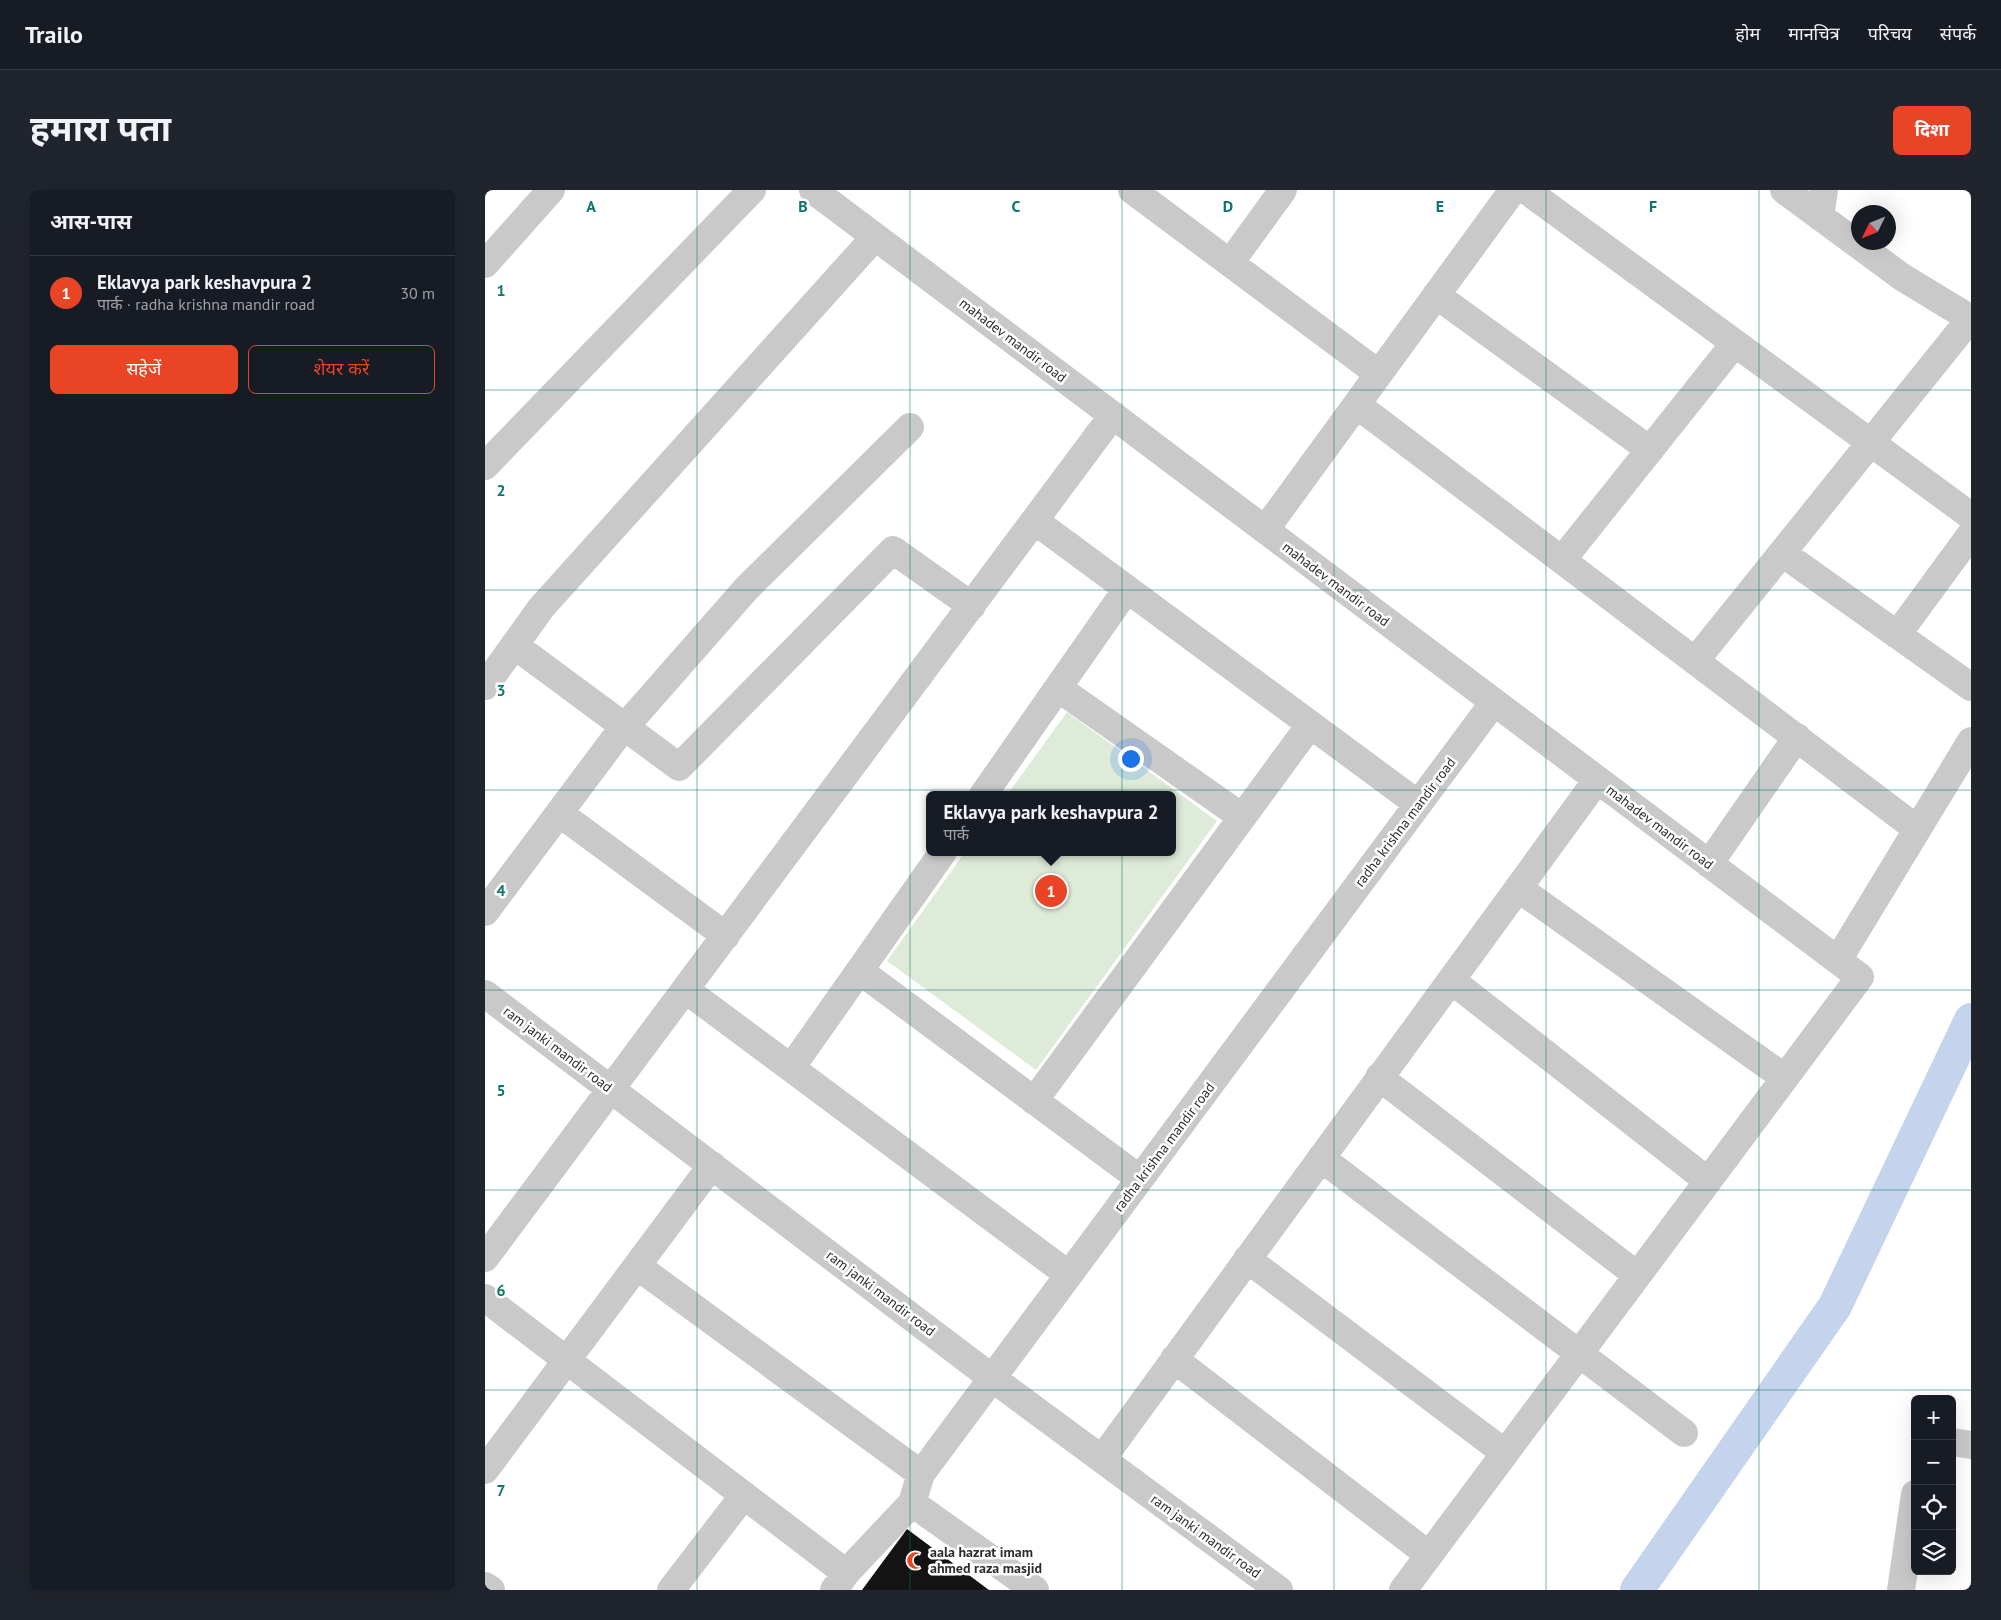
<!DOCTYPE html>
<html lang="hi">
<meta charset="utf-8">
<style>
:root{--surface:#171b24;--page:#20242c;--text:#f1f3f6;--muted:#9ea1a6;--line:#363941;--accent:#ea4427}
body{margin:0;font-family:"PT Sans","Noto Sans Devanagari",sans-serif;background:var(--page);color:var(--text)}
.controls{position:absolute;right:15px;bottom:15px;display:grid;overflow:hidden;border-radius:8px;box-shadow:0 5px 20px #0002}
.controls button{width:45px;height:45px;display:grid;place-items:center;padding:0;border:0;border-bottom:1px solid var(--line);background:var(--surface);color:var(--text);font:25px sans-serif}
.compass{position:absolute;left:1366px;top:15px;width:45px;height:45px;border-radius:50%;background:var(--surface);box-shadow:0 5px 20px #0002;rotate:227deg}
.you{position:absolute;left:645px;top:568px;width:18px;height:18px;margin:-12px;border:4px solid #fff;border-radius:50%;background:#1a73e8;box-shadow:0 0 0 8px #1a73e833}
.badge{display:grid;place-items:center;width:32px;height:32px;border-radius:50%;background:var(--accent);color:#fff;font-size:16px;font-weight:700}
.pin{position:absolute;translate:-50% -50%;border:2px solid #fff;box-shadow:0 1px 5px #0006}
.popup{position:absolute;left:441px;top:601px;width:250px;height:65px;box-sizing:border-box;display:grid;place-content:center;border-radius:8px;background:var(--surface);filter:drop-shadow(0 1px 4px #0005);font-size:16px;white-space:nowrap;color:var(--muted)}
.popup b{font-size:19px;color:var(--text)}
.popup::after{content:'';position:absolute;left:50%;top:100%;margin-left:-10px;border:10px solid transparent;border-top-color:var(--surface)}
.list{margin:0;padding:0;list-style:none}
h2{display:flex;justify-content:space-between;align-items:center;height:65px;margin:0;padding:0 20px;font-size:21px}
h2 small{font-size:16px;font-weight:400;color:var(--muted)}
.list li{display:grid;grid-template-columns:32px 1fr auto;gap:15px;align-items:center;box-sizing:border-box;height:75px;padding:0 20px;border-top:1px solid var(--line)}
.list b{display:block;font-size:19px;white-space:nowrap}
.list p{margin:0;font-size:16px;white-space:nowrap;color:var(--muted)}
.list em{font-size:16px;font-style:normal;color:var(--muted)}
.actions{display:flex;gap:10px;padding:15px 20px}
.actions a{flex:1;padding:11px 0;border:1px solid var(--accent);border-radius:8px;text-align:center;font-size:18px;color:var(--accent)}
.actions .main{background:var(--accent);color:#fff}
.icon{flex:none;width:28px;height:28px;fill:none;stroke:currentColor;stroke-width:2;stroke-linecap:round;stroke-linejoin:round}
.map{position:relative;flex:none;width:1486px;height:1400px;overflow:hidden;border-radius:8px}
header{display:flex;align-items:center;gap:30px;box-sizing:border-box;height:70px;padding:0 25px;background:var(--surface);border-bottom:1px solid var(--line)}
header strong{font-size:24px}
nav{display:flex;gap:28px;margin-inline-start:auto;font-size:18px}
.intro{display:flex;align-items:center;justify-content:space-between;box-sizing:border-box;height:120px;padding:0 30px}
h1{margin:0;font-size:35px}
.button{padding:12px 22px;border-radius:8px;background:var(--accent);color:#fff;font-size:18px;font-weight:700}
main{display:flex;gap:30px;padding:0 30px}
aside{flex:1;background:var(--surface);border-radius:8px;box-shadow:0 5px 20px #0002}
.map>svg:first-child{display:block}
.green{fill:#dfebd9}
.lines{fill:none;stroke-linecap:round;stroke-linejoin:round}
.canal{stroke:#c4d4ec;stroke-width:34}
.building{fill:#131313}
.minor{stroke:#c9c9c9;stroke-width:28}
.grid{fill:none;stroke:#0f766e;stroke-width:1;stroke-opacity:0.55}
.labels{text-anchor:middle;stroke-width:5;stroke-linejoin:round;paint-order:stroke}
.street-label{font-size:14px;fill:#2c2c2c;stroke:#fff}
.poi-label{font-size:14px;font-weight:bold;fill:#2c2c2c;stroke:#fff;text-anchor:start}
.grid-label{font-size:16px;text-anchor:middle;font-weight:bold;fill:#0f766e;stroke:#fff;stroke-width:5;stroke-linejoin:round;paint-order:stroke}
</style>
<header>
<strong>Trailo</strong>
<nav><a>होम</a><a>मानचित्र</a><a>परिचय</a><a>संपर्क</a></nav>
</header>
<div class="intro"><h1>हमारा पता</h1><a class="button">दिशा</a></div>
<main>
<aside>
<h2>आस-पास<small></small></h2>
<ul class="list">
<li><span class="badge">1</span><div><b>Eklavya park keshavpura 2</b><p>पार्क · radha krishna mandir road</p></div><em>30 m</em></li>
</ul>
<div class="actions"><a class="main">सहेजें</a><a>शेयर करें</a></div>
</aside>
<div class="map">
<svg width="1486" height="1400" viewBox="0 0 1486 1400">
<rect width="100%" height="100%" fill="#fff"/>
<!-- green -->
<path class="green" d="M582 522 732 631 551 880 402 771 480 662H687V605H522Z"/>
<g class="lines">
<!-- canal -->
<path class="canal" d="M1152 1400 1350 1116 1486 830"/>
</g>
<!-- building -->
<path class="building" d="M422 1339 504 1400H377Z"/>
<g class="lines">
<!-- minor -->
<path class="minor" d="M328 0 1375 787 918 1400
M647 0 894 184
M1041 0 1486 326
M1299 0 1417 87 1486 129
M1335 27 1339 0
M745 73 798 0
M0 74 66 0
M951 105 1165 260
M872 215 1432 639
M0 276 267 0
M550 331 933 614
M780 340 1028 0
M1297 363 1486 497
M1077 370 1250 153
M1412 445 1486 344
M29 455 194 577 408 360 487 416
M1210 471 1485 129
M0 496 56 418 390 47
M573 498 757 627
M498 605 642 399
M74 623 241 746
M1224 674 1312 547
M1033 698 1300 888
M0 722 131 547 261 399 425 237
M1353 770 1486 551
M375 781 655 989
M966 790 1223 991
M201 800 584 1085
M0 804 507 1188 794 1400
M306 878 458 662
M894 887 1152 1085
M549 911 825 535
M836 968 1199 1243
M0 1068 628 225
M762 1069 1020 1263
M152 1076 436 1284
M0 1108 361 1383
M689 1169 944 1365
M1467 1252 1486 1255
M617 1269 1112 590
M0 1280 227 975
M427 1313 550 1400
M0 1396 6 1400
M186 1400 259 1305
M349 1400 361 1383 427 1313 436 1284 1009 512
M1416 1400 1430 1304"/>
</g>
<!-- grid -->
<path class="grid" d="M212 0V1400M425 0V1400M637 0V1400M849 0V1400M1061 0V1400M1274 0V1400M0 200H1486M0 400H1486M0 600H1486M0 800H1486M0 1000H1486M0 1200H1486"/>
<!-- icons -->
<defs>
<symbol id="mosque-bare" viewBox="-9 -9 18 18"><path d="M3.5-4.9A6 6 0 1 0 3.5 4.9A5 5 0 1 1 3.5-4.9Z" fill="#ea4427" stroke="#fff" stroke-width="2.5" paint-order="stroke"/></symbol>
</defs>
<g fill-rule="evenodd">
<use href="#mosque-bare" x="418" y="1358" width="25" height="25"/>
</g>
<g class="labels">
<!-- street labels -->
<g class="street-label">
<text transform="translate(528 150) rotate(37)" y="5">mahadev mandir road</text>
<text transform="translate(851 394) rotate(37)" y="5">mahadev mandir road</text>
<text transform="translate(920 632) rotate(-53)" y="5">radha krishna mandir road</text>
<text transform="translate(1175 637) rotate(37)" y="5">mahadev mandir road</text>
<text transform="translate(73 859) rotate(37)" y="5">ram janki mandir road</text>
<text transform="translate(679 957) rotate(-53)" y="5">radha krishna mandir road</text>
<text transform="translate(396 1103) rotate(37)" y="5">ram janki mandir road</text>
<text transform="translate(721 1346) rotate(36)" y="5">ram janki mandir road</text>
</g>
<!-- poi labels -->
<g class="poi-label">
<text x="445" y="1367">aala hazrat imam<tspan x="445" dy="16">ahmed raza masjid</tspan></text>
</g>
</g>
<g class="grid-label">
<text x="106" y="22">A</text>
<text x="318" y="22">B</text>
<text x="531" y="22">C</text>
<text x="743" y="22">D</text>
<text x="955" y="22">E</text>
<text x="1168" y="22">F</text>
<text x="16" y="106">1</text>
<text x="16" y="306">2</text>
<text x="16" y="506">3</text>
<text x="16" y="706">4</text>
<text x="16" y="906">5</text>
<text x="16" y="1106">6</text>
<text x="16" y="1306">7</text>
</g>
</svg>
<div class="controls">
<button>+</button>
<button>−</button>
<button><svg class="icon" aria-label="locate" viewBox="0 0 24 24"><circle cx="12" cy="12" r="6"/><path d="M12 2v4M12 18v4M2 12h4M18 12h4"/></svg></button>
<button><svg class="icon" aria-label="layers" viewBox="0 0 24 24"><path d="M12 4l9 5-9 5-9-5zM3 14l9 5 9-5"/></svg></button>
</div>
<svg class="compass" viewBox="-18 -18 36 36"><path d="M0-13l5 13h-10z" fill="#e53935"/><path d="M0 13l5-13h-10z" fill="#9ea1a6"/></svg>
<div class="you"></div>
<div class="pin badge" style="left:566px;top:701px">1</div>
<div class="popup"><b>Eklavya park keshavpura 2</b>पार्क</div>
</div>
</main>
